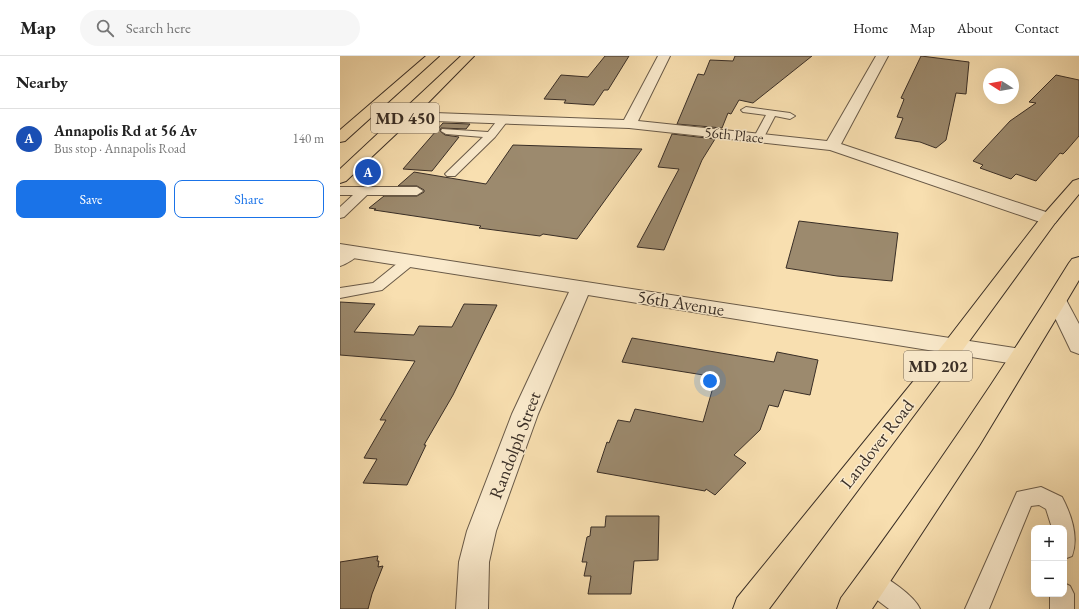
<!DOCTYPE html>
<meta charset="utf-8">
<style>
:root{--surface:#fff;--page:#f6f6f6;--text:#222;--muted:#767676;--line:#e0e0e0;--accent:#1a73e8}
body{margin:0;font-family:"EB Garamond",serif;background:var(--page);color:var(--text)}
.controls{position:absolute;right:12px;bottom:12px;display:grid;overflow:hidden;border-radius:8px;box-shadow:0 4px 16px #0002}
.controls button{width:36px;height:36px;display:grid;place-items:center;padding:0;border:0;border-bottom:1px solid var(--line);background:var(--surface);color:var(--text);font:20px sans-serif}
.compass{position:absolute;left:643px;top:12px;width:36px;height:36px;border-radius:50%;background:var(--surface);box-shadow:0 4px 16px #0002;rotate:281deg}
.you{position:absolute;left:370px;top:325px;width:14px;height:14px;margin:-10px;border:3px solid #fff;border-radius:50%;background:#1a73e8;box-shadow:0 0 0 6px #1a73e833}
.badge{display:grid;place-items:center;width:26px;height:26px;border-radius:50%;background:var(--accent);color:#fff;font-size:13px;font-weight:700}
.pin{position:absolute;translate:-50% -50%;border:2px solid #fff;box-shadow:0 1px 4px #0006}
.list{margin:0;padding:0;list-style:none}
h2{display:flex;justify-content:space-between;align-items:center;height:52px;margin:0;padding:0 16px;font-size:17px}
h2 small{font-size:13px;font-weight:400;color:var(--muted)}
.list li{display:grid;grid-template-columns:26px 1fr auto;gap:12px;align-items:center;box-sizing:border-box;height:60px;padding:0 16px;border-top:1px solid var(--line)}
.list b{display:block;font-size:15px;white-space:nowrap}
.list p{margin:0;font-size:13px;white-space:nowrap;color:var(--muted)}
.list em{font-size:13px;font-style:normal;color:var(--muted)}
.actions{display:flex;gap:8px;padding:12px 16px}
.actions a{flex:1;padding:9px 0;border:1px solid var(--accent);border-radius:8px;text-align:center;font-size:14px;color:var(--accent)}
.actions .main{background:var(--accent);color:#fff}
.icon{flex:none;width:22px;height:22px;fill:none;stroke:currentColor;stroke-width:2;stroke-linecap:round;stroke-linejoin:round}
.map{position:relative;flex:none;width:739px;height:553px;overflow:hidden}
header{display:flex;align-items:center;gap:24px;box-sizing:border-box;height:56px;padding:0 20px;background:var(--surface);border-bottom:1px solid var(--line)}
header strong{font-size:19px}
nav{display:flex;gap:22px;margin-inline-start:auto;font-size:14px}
.search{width:280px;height:36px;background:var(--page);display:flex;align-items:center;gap:10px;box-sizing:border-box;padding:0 14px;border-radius:22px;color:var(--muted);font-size:15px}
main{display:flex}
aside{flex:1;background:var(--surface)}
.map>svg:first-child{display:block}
.building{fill:#9c8a6e;stroke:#392e26}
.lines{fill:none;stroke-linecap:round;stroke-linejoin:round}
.lane-casing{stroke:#695a48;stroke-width:2}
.street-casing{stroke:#695a48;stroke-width:2}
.primary-casing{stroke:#392e26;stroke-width:2}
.lane{fill:#faeacc;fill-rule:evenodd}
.street{fill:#faeacc;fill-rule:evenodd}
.primary{fill:#f8dfb0;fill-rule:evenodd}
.labels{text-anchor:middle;stroke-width:3;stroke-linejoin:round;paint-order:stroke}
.far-street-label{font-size:15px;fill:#392e26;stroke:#faeacc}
.shield{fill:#faeacc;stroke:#736658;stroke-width:1}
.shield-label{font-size:17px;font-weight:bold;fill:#392e26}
.street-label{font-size:18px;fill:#392e26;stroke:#faeacc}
</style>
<header>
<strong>Map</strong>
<div class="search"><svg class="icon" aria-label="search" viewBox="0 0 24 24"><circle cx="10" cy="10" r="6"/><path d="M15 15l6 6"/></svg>Search here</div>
<nav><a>Home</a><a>Map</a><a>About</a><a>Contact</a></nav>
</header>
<main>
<aside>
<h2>Nearby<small></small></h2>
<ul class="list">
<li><span class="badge" style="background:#1a4fb4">A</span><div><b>Annapolis Rd at 56 Av</b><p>Bus stop · Annapolis Road</p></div><em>140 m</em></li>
</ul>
<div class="actions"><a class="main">Save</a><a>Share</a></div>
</aside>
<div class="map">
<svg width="739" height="553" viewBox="0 0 739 553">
<rect width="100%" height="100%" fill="#f8dfb0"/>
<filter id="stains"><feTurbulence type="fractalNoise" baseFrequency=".005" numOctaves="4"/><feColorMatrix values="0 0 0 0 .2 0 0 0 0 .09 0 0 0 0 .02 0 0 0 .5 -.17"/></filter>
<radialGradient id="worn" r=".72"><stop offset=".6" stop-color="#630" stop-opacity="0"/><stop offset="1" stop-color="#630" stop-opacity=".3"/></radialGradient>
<!-- building -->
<path class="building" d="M265 0H289L268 34H264L254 49 224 47 226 44 204 43 221 19 248 21Z
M395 0H472L413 47 399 44 391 58 388 57 382 72 337 68 358 18 364 19 370 4 393 5Z
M581 0 629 6 626 38 616 37 606 84 596 92 580 86 555 82 563 62 557 61 563 46 564 43 561 42Z
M716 19 739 24V80L726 95 723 98 720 97 696 125 676 118 671 123 640 112 643 109 633 105 670 65 696 47 689 46Z
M103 67 130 68 126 73 101 72 100 75 105 79 119 81 92 115 63 113Z
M332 78 375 83 362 104 324 194 297 191 339 113 318 111Z
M173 89 302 93 237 183 203 178 200 180 139 172 141 170 34 154 36 153 29 152 44 140H77L84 136V134L77 130H58L74 116 146 128Z
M459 165 558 177 552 225 497 220 446 212Z
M0 246 35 248 14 276 74 279 79 270 112 271 124 248 157 249 113 339 84 389H86L67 429 23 427 37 403 24 402 46 364H40L75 305 0 299Z
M292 282 434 306 437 296 478 304 470 339 444 334 438 351 429 349 420 374 394 399 406 407 375 439 366 433 365 435 257 416 267 386 269 387 278 364 290 366 295 353 363 366 376 321 282 306Z
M266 460H319L318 504 294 505 291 538H248L251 520H244L247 506H242L247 481 250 480 251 471H265Z
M38 500 37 505H39L38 511 43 510 32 538 28 553H0V506Z"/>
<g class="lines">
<defs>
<path id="lane" d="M406 51 450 57 455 60 450 63 435 60 424 81 419 84 414 81 426 59 403 56 401 54Z
M164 60 169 63 155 81 115 120H107L105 118 107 116 143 81 106 78 101 75 102 73 148 76 160 61Z
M0 131H77L83 135 77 139H27L4 161 0 162V151L13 139H0Z
M14 192 19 193 21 196C16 202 7 208 0 210V200Z
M69 201 74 202 76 205 74 208 42 234 0 242V232L33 227 64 202Z
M701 431 722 441C731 458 739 481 732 500L724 503V472H712L706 453 699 449 691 450 649 553H625L677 436Z
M532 515C547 521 574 539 580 553H549L524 534 521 526 524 518Z
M724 527 730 530 734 538V553H710V538H724Z"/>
<path id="street" d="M318 0H330L298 65 487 85 536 0H548L501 88 715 159 718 163 715 167 709 168 703 167 490 94 289 72 67 64 62 63 60 60 62 57 67 56 284 64Z
M0 188 681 293 689 295 692 301 689 307 681 309 248 239 198 358 156 475 149 506 148 553H116L119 506 127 475 172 358 229 236 0 200Z
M717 238 724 240 739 268V298L731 295 707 245 710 240Z"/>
<path id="primary" d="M86 0H99L5 85 0 86V74Z
M121 0H134L72 63 6 125 0 127V113Z
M739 123V138L715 167 622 295 429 553H393L397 542 606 285 703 159 733 125Z
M739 201V224L723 251 639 390 532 553H497L501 542C582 433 658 322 729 207L732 203Z"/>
</defs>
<!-- lane casing -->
<use href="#lane" class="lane-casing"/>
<!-- street casing -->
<use href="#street" class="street-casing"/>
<!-- primary casing -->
<use href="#primary" class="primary-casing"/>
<!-- lane -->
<use href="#lane" class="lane"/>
<!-- street -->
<use href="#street" class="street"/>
<!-- primary -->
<use href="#primary" class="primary"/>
</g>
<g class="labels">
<!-- far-street labels -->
<g class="far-street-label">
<text transform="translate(394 79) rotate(6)" y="5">56th Place</text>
</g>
<!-- shield labels -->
<g class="shield">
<rect x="31" y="47" width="68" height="30" rx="3"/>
<rect x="564" y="295" width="68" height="30" rx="3"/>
</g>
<g class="shield-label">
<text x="65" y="68">MD 450</text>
<text x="598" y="316">MD 202</text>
</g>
<!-- street labels -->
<g class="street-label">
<text transform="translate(341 247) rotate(9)" y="6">56th Avenue</text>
<text transform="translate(537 388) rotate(-52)" y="6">Landover Road</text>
<text transform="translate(175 389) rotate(-69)" y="6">Randolph Street</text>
</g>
</g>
<rect width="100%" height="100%" filter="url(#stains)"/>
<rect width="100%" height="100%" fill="url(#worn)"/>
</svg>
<div class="controls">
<button>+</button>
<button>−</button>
</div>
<svg class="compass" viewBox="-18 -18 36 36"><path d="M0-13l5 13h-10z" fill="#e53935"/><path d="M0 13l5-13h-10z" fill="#767676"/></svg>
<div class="you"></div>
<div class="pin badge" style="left:28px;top:116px;background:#1a4fb4">A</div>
</div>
</main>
